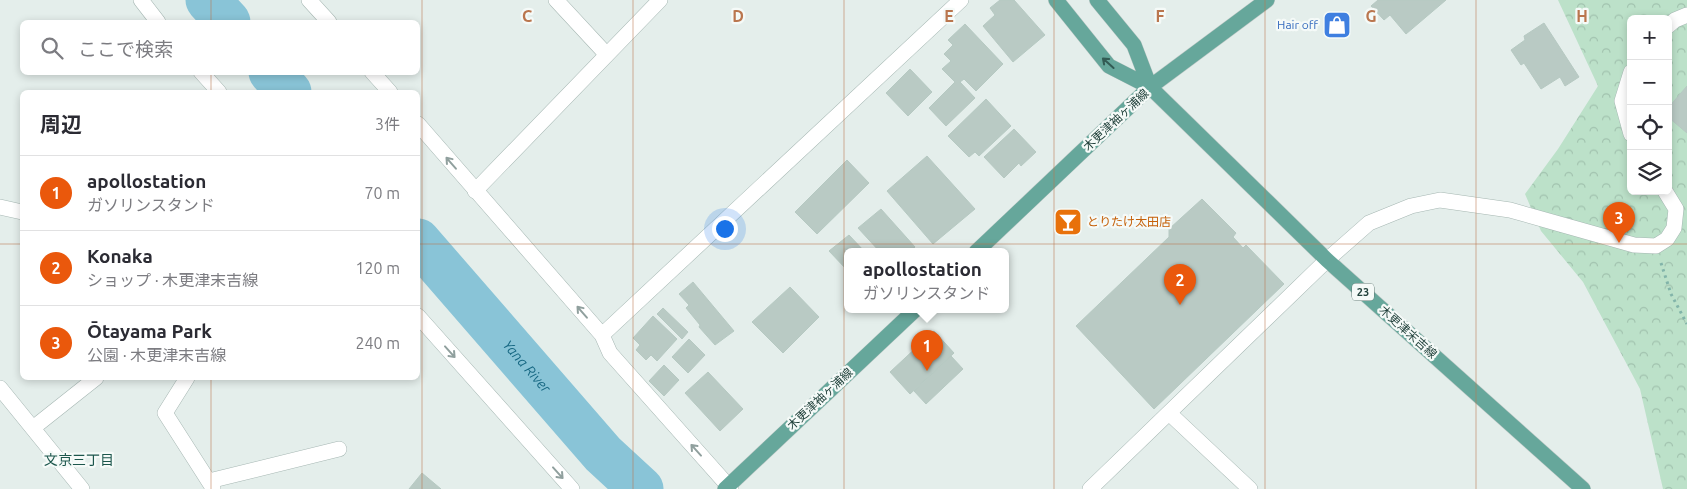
<!DOCTYPE html>
<html lang="ja">
<meta charset="utf-8">
<style>
:root{--surface:#fff;--page:#f7f7f7;--text:#2b2b33;--muted:#7c7c81;--line:#e1e1e2;--accent:#ea580c}
body{margin:0;font-family:Ubuntu,"Noto Sans JP",sans-serif;background:var(--page);color:var(--text)}
.controls{position:absolute;right:15px;top:15px;display:grid;overflow:hidden;border-radius:8px;box-shadow:0 2px 8px #0003}
.controls button{width:45px;height:45px;display:grid;place-items:center;padding:0;border:0;border-bottom:1px solid var(--line);background:var(--surface);color:var(--text);font:25px sans-serif}
.you{position:absolute;left:724px;top:228px;width:18px;height:18px;margin:-12px;border:4px solid #fff;border-radius:50%;background:#1a73e8;box-shadow:0 0 0 8px #1a73e833}
.badge{display:grid;place-items:center;width:32px;height:32px;border-radius:50%;background:var(--accent);color:#fff;font-size:16px;font-weight:700}
.pin{position:absolute;translate:-50% -41px;filter:drop-shadow(0 1px 2px #0008)}
.pin::after{content:'';position:absolute;top:26px;width:18px;height:15px;background:inherit;clip-path:polygon(0 0,100% 0,50% 100%)}
.popup{position:absolute;left:844px;top:248px;width:165px;height:65px;box-sizing:border-box;display:grid;place-content:center;border-radius:8px;background:var(--surface);filter:drop-shadow(0 1px 4px #0005);font-size:16px;white-space:nowrap;color:var(--muted)}
.popup b{font-size:19px;color:var(--text)}
.popup::after{content:'';position:absolute;left:50%;top:100%;margin-left:-10px;border:10px solid transparent;border-top-color:var(--surface)}
.list{margin:0;padding:0;list-style:none}
h2{display:flex;justify-content:space-between;align-items:center;height:65px;margin:0;padding:0 20px;font-size:21px}
h2 small{font-size:16px;font-weight:400;color:var(--muted)}
.list li{display:grid;grid-template-columns:32px 1fr auto;gap:15px;align-items:center;box-sizing:border-box;height:75px;padding:0 20px;border-top:1px solid var(--line)}
.list b{display:block;font-size:19px;white-space:nowrap}
.list p{margin:0;font-size:16px;white-space:nowrap;color:var(--muted)}
.list em{font-size:16px;font-style:normal;color:var(--muted)}
.icon{flex:none;width:28px;height:28px;fill:none;stroke:currentColor;stroke-width:2;stroke-linecap:round;stroke-linejoin:round}
.map{position:relative;flex:none;width:1687px;height:489px;overflow:hidden}
.search{position:absolute;background:var(--surface);box-shadow:0 2px 8px #0003;left:20px;top:20px;width:400px;height:55px;display:flex;align-items:center;gap:12px;box-sizing:border-box;padding:0 18px;border-radius:8px;color:var(--muted);font-size:19px}
.panel{position:absolute;background:var(--surface);box-shadow:0 2px 8px #0003;left:20px;top:90px;width:400px;height:290px;border-radius:8px}
.map>svg:first-child{display:block}
.park{fill:url(#park-crowns);fill-rule:evenodd}
.lines{fill:none;stroke-linecap:round;stroke-linejoin:round}
.river{stroke:#89c4d7;stroke-width:45}
.building{fill:#b9cac4;stroke:#b6c9c2}
.minor-casing{stroke:#a6b7b3;stroke-width:16}
.major-casing{stroke:#c1cac8;stroke-width:16}
.path{stroke:#82b4a9;stroke-width:3;stroke-dasharray:2.5 4;stroke-linecap:butt}
.minor{stroke:#fff;stroke-width:15}
.major{stroke:#66a79b;stroke-width:15}
.oneway{stroke:#335b54}
.oneway2{stroke:#90a09e}
.grid{fill:none;stroke:#ba764e;stroke-width:1;stroke-opacity:0.55}
.labels{text-anchor:middle;stroke-width:4.5;stroke-linejoin:round;paint-order:stroke}
.shield{fill:#f5faf8;stroke:#617974;stroke-width:1}
.shield-label{font-size:11px;font-weight:bold;fill:#22423c}
.shop-label{font-size:12px;fill:#366cbe;stroke:#f5faf8;text-anchor:end}
.street-label{font-size:12px;fill:#22423c;stroke:#f5faf8}
.food-label{font-size:12px;fill:#c56008;stroke:#f5faf8;text-anchor:start}
.water-label{font-size:14px;font-style:italic;fill:#176883;stroke:#f5faf8}
.neighbourhood-label{font-size:14px;fill:#1c564c;stroke:#f5faf8}
.grid-label{font-size:16px;text-anchor:middle;font-weight:bold;fill:#ba764e;stroke:#f5faf8;stroke-width:4.5;stroke-linejoin:round;paint-order:stroke}
</style>
<div class="map">
<svg width="1687" height="489" viewBox="0 0 1687 489">
<defs>
<pattern id="park-crowns" width="20" height="18" patternUnits="userSpaceOnUse" patternTransform="scale(1.25)"><rect width="20" height="18" fill="#bce1c9"/><path d="M2 6a3 3 0 1 1 6 0M12 15a3 3 0 1 1 6 0" fill="none" stroke="#a1c2ae"/></pattern>
</defs>
<rect width="100%" height="100%" fill="#e4eeeb"/>
<!-- park -->
<path class="park" d="M1558 0H1687V489H1663L1640 389 1583 282 1541 231 1525 194 1558 149 1598 86ZM1631 19H1668V191H1631Z"/>
<g class="lines">
<!-- river -->
<g class="river">
<path d="M208 0 228 22"/>
<path d="M271 72 289 92"/>
<path id="s1" d="M418 241 603 454 641 489"/>
</g>
</g>
<!-- building -->
<path class="building" d="M1000 0H1014L1045 35 1013 62 983 26 995 15 990 8Z
M1378 0H1446L1406 34 1390 15 1384 20 1371 6Z
M1544 23 1579 77 1565 86 1560 77 1541 89 1524 63 1521 65 1511 50 1525 40 1524 36Z
M965 24 1003 64 976 91 964 79 960 82 975 98 946 126 929 108 955 82 942 69 951 61 944 54 953 45 948 40Z
M910 69 932 92 908 116 886 93Z
M1687 86V133L1668 117V108Z
M986 99 1011 126 979 156 975 152 969 157 948 136Z
M1014 129 1036 152 1021 166 1019 163 1004 178 984 157Z
M927 156 975 209 933 244 887 191Z
M847 160 869 183 817 234 795 212Z
M1202 199 1236 233 1233 237 1243 248 1246 245 1284 284 1154 409 1076 326 1169 237V229Z
M881 209 915 247 909 252H880L858 228Z
M849 235 865 252H848V271L829 251Z
M693 282 734 331 715 345 699 327 700 325 686 308 689 305 679 294Z
M790 287 819 317 783 353 752 322Z
M663 308 688 332 682 339 657 314Z
M653 316 677 339 657 361 651 355 646 360 636 350 640 345 633 338Z
M934 331 954 353 910 394 890 372Z
M689 339 705 355 688 373 672 357Z
M951 356 963 369 926 404 914 391Z
M664 365 679 380 664 396 649 381Z
M708 372 743 409 720 431 685 393Z
M422 473 441 489H409Z"/>
<g class="lines">
<defs>
<path id="minor" d="M141 0 158 22
M309 0 329 22
M556 0 607 55
M1668 26 1675 20 1687 15
M201 72 219 92
M372 72 390 92
M1631 72 1622 101 1631 134
M418 124 602 335 610 353 731 489
M475 191 660 0
M0 207 22 212
M418 316 572 489
M602 335 961 0
M187 378 165 413 213 488
M0 388 82 489
M1169 413 1250 489
M33 428 96 378
M209 481 339 449
M1090 489 1327 260 1369 223 1411 206 1440 200 1510 210 1634 245 1656 246 1667 239 1674 228 1676 209 1665 191"/>
<path id="major" d="M1056 0 1109 66 1150 87 1327 260 1583 489
M1097 0 1134 45 1150 87
M976 252 1150 87 1267 0
M725 489 915 310"/>
</defs>
<!-- minor casing -->
<use href="#minor" class="minor-casing"/>
<!-- major casing -->
<use href="#major" class="major-casing"/>
<!-- path -->
<path class="path" d="M1661 263 1671 294 1687 324"/>
<!-- minor -->
<use href="#minor" class="minor"/>
<!-- major -->
<use href="#major" class="major"/>
</g>
<!-- one-way arrows -->
<defs><path id="oneway-shaft" d="M-6 0H5M1.5-3L5.5 0L1.5 3" fill="none" stroke-width="1.6" stroke-linecap="round" stroke-linejoin="round" transform="scale(1.25)"/></defs>
<use class="oneway" href="#oneway-shaft" transform="translate(1108 63) rotate(-138)"/>
<g class="oneway2">
<use href="#oneway-shaft" transform="translate(451 163) rotate(-131)"/>
<use href="#oneway-shaft" transform="translate(582 312) rotate(-131)"/>
<use href="#oneway-shaft" transform="translate(450 352) rotate(48)"/>
<use href="#oneway-shaft" transform="translate(696 450) rotate(-132)"/>
<use href="#oneway-shaft" transform="translate(558 473) rotate(48)"/>
</g>
<!-- grid -->
<path class="grid" d="M211 0V22M422 0V489M633 0V489M844 0V489M1054 0V489M1265 0V489M1476 0V489M211 72V92M0 244H22M418 244H1687M211 378V489"/>
<!-- icons -->
<defs>
<symbol id="shop-square" viewBox="-11 -11 22 22"><rect x="-9" y="-9" width="18" height="18" rx="4" fill="#3f7fe0" stroke="#f5faf8"/><path d="M-5-2.5h2.3a2.7 3.5 0 0 1 5.4 0H5L5.5 6h-11ZM-1.5-2.5h3a1.5 2.3 0 0 0-3 0Z" fill="#fff"/></symbol>
<symbol id="bar-square" viewBox="-11 -11 22 22"><rect x="-9" y="-9" width="18" height="18" rx="4" fill="#e8710a" stroke="#f5faf8"/><path d="M-6-5H6L.8 .8V4.5H3.5V6h-7V4.5H-.8V.8Z" fill="#fff"/></symbol>
</defs>
<g fill-rule="evenodd">
<use href="#shop-square" x="1321" y="9" width="32" height="32"/>
<use href="#bar-square" x="1052" y="206" width="32" height="32"/>
</g>
<g class="labels">
<!-- shield labels -->
<rect class="shield" x="1352" y="283.5" width="22" height="17" rx="4"/>
<g class="shield-label">
<text x="1363" y="296">23</text>
</g>
<!-- shop labels -->
<g class="shop-label">
<text x="1318" y="29">Hair off</text>
</g>
<!-- street labels -->
<g class="street-label">
<text transform="translate(1116 120) rotate(-43)" y="4">木更津袖ヶ浦線</text>
<text transform="translate(1408 332) rotate(42)" y="4">木更津末吉線</text>
<text transform="translate(820 399) rotate(-43)" y="4">木更津袖ヶ浦線</text>
</g>
<!-- food labels -->
<g class="food-label">
<text x="1087" y="226">とりたけ太田店</text>
</g>
<!-- water labels -->
<g class="water-label">
<text dy="5" stroke="none"><textPath href="#s1" startOffset="166">Yana River</textPath></text>
</g>
<!-- neighbourhood labels -->
<g class="neighbourhood-label">
<text x="79" y="465">文京三丁目</text>
</g>
</g>
<g class="grid-label">
<text x="527" y="22">C</text>
<text x="738" y="22">D</text>
<text x="949" y="22">E</text>
<text x="1160" y="22">F</text>
<text x="1371" y="22">G</text>
<text x="1582" y="22">H</text>
</g>
</svg>
<div class="controls">
<button>+</button>
<button>−</button>
<button><svg class="icon" aria-label="locate" viewBox="0 0 24 24"><circle cx="12" cy="12" r="6"/><path d="M12 2v4M12 18v4M2 12h4M18 12h4"/></svg></button>
<button><svg class="icon" aria-label="layers" viewBox="0 0 24 24"><path d="M12 4l9 5-9 5-9-5zM3 14l9 5 9-5"/></svg></button>
</div>
<div class="you"></div>
<div class="pin badge" style="left:927px;top:371px">1</div>
<div class="popup"><b>apollostation</b>ガソリンスタンド</div>
<div class="pin badge" style="left:1180px;top:305px">2</div>
<div class="pin badge" style="left:1619px;top:243px">3</div>
<div class="search"><svg class="icon" aria-label="search" viewBox="0 0 24 24"><circle cx="10" cy="10" r="6"/><path d="M15 15l6 6"/></svg>ここで検索</div>
<section class="panel">
<h2>周辺<small>3件</small></h2>
<ul class="list">
<li><span class="badge">1</span><div><b>apollostation</b><p>ガソリンスタンド</p></div><em>70 m</em></li>
<li><span class="badge">2</span><div><b>Konaka</b><p>ショップ · 木更津末吉線</p></div><em>120 m</em></li>
<li><span class="badge">3</span><div><b>Ōtayama Park</b><p>公園 · 木更津末吉線</p></div><em>240 m</em></li>
</ul>
</section>
</div>
